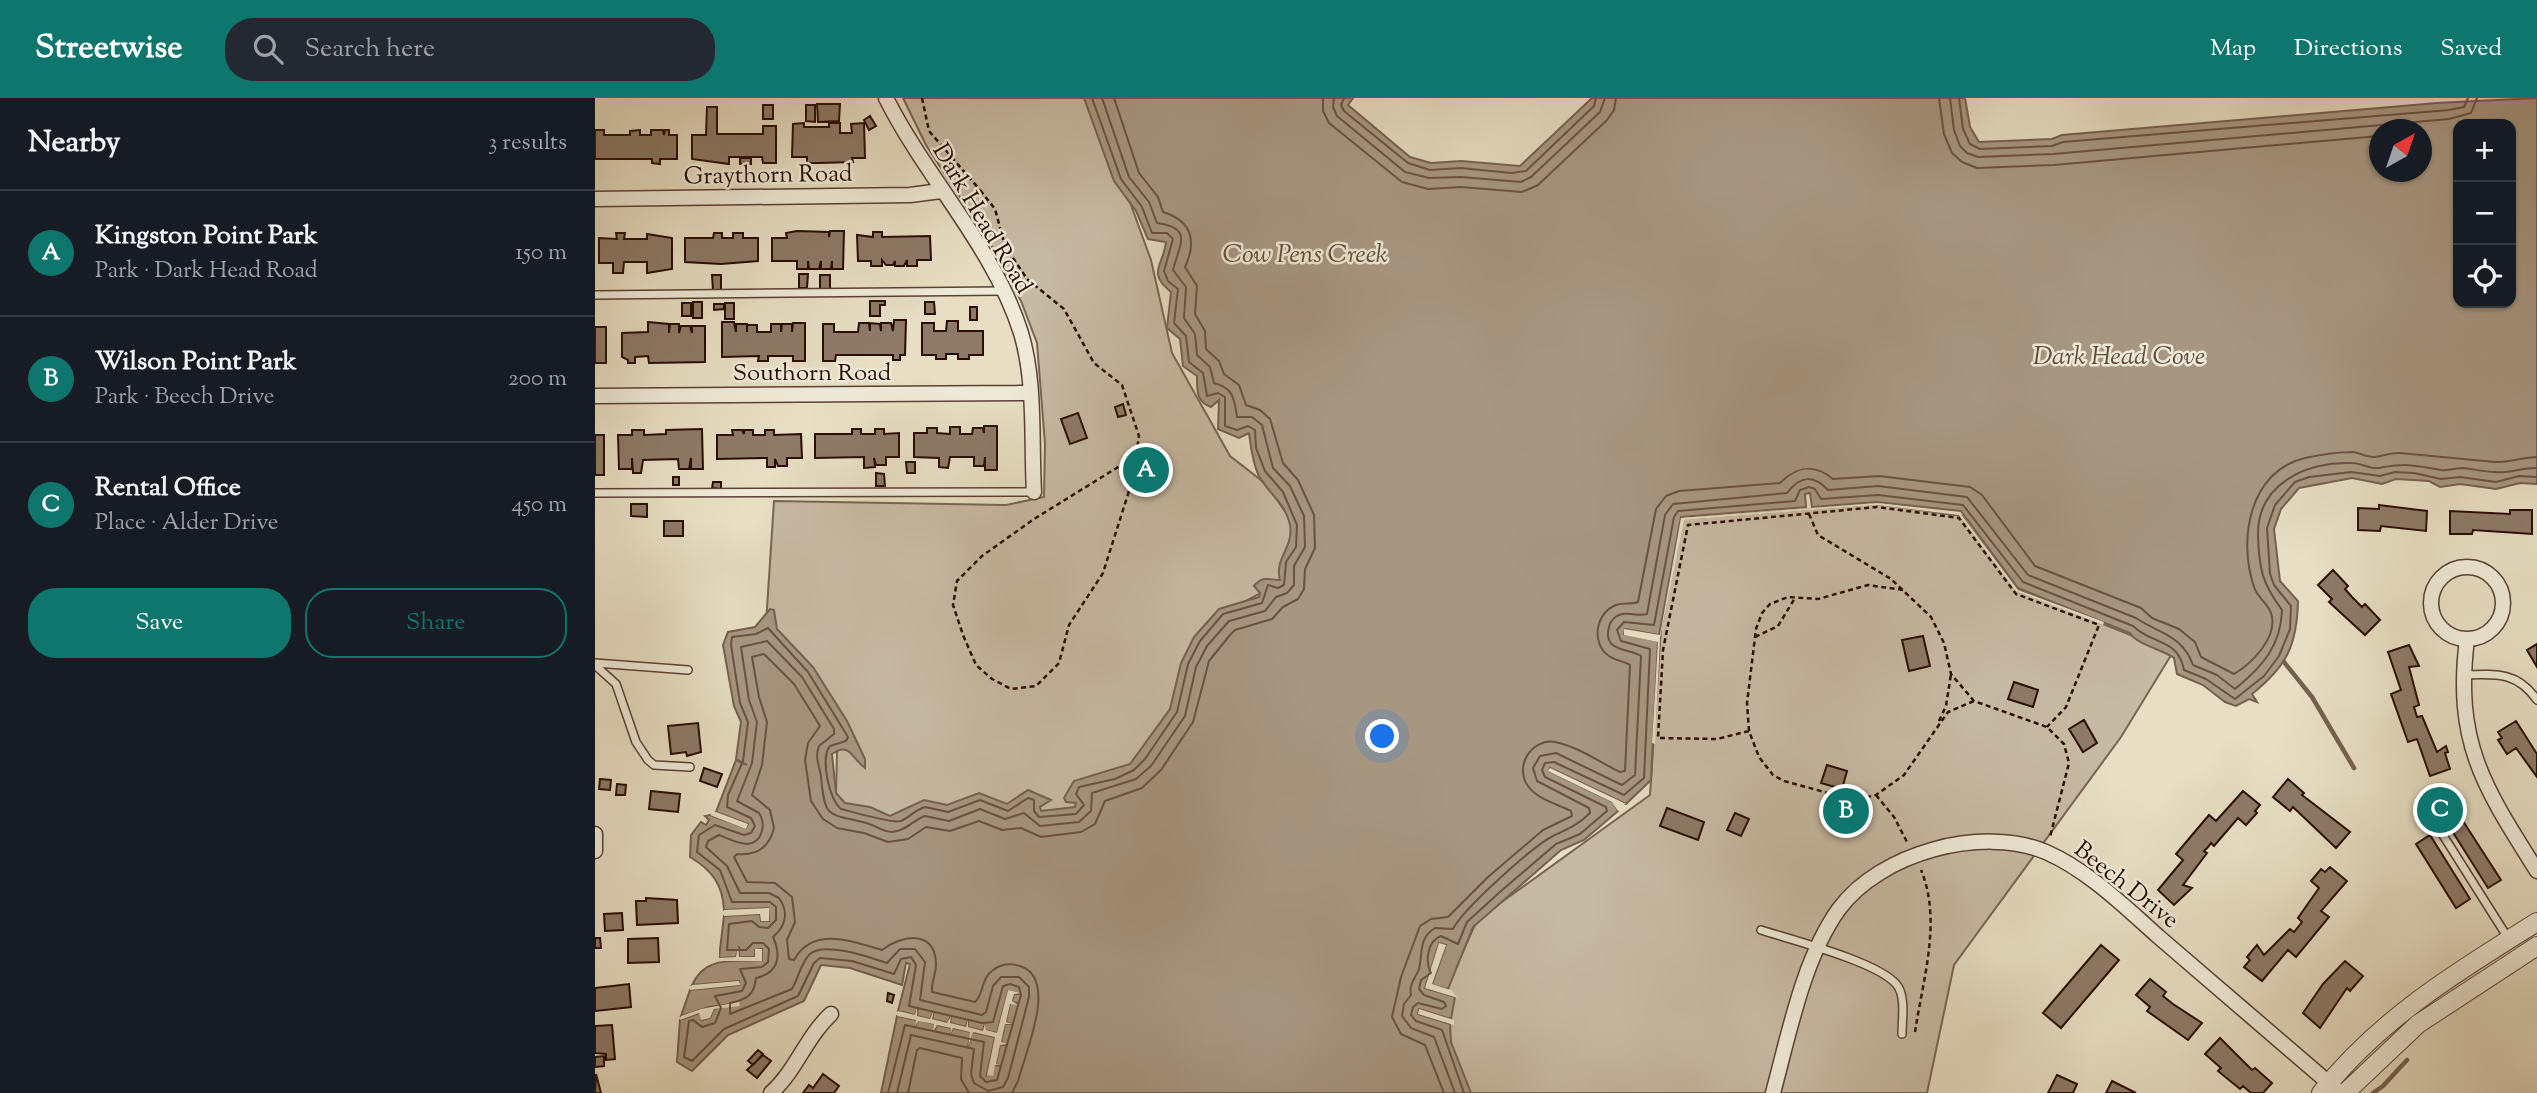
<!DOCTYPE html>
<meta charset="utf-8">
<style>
:root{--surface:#171b24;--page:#242831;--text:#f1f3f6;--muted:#9ea1a6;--line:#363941;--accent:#0f766e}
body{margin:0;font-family:"Sorts Mill Goudy",serif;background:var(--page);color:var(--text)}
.controls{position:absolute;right:21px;top:21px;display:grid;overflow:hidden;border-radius:14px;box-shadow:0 2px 5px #0004}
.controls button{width:63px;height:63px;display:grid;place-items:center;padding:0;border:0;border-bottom:2px solid var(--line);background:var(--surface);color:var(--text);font:35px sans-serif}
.compass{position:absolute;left:1774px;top:21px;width:63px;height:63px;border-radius:50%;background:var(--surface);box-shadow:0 2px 5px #0004;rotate:40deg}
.you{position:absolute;left:788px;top:639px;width:24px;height:24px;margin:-18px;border:5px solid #fff;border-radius:50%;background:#1a73e8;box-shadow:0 0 0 10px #1a73e833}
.badge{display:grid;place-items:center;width:46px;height:46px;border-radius:50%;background:var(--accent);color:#fff;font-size:23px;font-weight:700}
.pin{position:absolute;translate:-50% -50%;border:4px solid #fff;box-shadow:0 2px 7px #0006}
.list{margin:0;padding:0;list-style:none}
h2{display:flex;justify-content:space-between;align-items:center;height:91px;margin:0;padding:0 28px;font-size:30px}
h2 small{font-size:23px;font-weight:400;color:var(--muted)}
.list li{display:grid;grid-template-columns:46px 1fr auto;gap:21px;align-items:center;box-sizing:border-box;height:126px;padding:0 28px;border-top:2px solid var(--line)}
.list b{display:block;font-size:26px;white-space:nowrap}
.list p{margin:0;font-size:23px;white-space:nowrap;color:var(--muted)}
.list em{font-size:23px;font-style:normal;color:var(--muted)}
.actions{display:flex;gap:14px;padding:21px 28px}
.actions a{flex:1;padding:16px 0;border:2px solid var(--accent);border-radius:28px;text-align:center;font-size:24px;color:var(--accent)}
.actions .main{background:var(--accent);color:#fff}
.icon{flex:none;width:38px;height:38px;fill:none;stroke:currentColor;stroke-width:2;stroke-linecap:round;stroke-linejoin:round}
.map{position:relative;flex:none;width:1942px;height:995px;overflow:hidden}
header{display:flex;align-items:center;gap:42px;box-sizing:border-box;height:98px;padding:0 35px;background:var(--accent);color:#fff}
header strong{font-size:33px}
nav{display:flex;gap:38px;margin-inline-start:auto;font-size:24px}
.search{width:490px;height:63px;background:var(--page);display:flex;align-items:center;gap:18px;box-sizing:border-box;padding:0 24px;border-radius:28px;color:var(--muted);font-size:26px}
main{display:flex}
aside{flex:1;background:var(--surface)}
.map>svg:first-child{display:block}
.green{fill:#c7baa3;stroke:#796454;stroke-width:2}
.water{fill:#a79782;stroke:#756050;stroke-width:2;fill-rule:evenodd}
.pier{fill:#e7dec3}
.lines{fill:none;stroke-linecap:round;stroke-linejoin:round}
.shore{stroke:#695243;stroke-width:2}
.stream{stroke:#756050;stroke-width:4.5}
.building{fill:#8d7a67;stroke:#2b0d04;stroke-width:2}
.service-casing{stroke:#5a4134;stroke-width:10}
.minor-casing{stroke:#5a4134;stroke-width:17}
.tertiary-casing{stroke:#5a4134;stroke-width:20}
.path{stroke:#2b0d04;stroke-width:2.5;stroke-dasharray:5 3.5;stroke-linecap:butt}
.service{stroke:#efead8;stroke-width:7}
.minor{stroke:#efead8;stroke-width:14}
.tertiary{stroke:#efead8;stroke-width:18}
.labels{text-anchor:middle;stroke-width:5;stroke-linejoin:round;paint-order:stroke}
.street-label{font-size:24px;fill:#2b0d04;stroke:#efead8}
.water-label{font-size:26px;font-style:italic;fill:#634b3d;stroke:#efead8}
</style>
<header>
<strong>Streetwise</strong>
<div class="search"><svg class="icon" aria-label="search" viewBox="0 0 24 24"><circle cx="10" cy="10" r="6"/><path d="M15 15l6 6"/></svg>Search here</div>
<nav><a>Map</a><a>Directions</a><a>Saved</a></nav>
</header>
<main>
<aside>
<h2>Nearby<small>3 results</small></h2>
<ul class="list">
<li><span class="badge">A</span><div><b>Kingston Point Park</b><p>Park · Dark Head Road</p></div><em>150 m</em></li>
<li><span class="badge">B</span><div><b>Wilson Point Park</b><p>Park · Beech Drive</p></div><em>200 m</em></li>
<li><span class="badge">C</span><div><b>Rental Office</b><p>Place · Alder Drive</p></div><em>450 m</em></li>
</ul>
<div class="actions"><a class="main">Save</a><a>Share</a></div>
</aside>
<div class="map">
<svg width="1942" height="995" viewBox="0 0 1942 995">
<rect width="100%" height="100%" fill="#e7dec3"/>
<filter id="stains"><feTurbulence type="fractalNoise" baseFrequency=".00286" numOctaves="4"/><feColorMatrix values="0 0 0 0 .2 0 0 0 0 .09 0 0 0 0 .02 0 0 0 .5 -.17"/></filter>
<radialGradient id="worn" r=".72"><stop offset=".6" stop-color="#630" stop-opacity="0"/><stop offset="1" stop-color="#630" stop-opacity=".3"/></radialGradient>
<!-- green -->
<path class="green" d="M308 0H497L556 162 577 255 635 358 671 386 694 419 700 442 696 465 681 487 620 519 579 609 533 680 478 712 277 724 241 699 242 652 237 613 170 541 179 403 411 407 449 399 450 346 442 245 426 203 396 147 331 47Z
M1281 406 1367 418 1423 492 1578 554 1526 639 1359 867 1332 995H864L835 928 882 822 1055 697 1066 531 1087 421Z"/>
<!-- water -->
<path class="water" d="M489 0H758L753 7 815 59 836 65 866 63 925 68 997 0H1370L1375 29 1384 44 1457 41 1467 37 1842 5 1942 0V386L1925 385 1901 391 1865 386 1845 389 1834 383 1818 382 1801 381 1787 386 1757 380 1704 390 1686 411 1679 431 1685 483 1703 503C1702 547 1692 568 1657 596L1662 604 1654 601 1641 608 1630 604 1608 587 1582 576 1579 560C1567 551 1542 547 1535 535L1423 490 1366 413 1282 404 1217 409 1215 395 1210 396 1211 409 1086 419 1064 537 1030 531 1029 536 1063 543 1056 682 1031 706 955 670 954 673 1018 704 1023 713 989 742 966 752 878 829 853 891 837 887 851 847 844 845 830 890 860 899 856 921 824 911 823 916 855 926 856 944 876 995H286L302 918 322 922 320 929 323 922 340 926 339 934 342 927 357 930 355 936 358 930 376 934 373 949 377 934 400 939 392 976 400 967 406 968 401 966 405 947H413L406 945 410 926H417L411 924 415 905H423L417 904 419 896H426L413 893 402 935 390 932V925L388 933 373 929V921L371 929 355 925 356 918 353 925 337 921 339 913 335 921 322 918 323 909 320 917 303 913 315 866 311 865 307 887 255 870 226 867 209 903 133 937 97 973 82 964 85 922 105 915 107 922 115 920 119 911 144 905 114 909 86 918 95 892 144 887V883L97 887C112 856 137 865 167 862V851L160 852V859H144V848L141 859 124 860 129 818 165 816 166 823H174L173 810 129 812C128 787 117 772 95 759L96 737 106 724 111 727 114 722 110 718 115 717 151 730 153 726 121 714 141 662 152 667 141 661 146 624 139 608 128 547 133 534 160 529 175 511 179 512 182 531 218 569 252 623 270 661V670C257 661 255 643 237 656L241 695 250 705 275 709 295 718 329 702 352 707 384 695 412 706 433 692 456 702 445 709 446 713 480 709 481 705 471 704 469 700 479 683 535 666 575 611 586 565 599 539 624 511 664 499 665 495 659 488C668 477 674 482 685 482 679 460 699 450 695 427 691 405 670 392 663 376 657 362 656 349 654 335L644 340 623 331 624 302 616 309C601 304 602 291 602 278L588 268 585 241 572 230 576 194C551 174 569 167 571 144L553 141 541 113 519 83ZM1863 26H1916V205H1863ZM1784 32H1826V74H1784Z"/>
<!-- pier -->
<path class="pier" d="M1282 405 1365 415 1423 492 1509 524 1508 527 1421 493 1364 417 1282 407 1089 422 1065 540 1060 646 1057 645 1063 544 1029 537V531L1065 537 1086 420Z
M955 670 1031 706H1023L1026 711 1023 713 1017 704 953 673Z
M121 714 153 726 151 731 115 717Z
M174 810V823H166L165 816 129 818V812Z
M124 833V860L141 859 143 848 144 859H160V851H167V863H124L101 872 120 861Z
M844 845 851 847 837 886 856 892 863 900 830 890Z
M144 883 145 887 95 892 97 887Z
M413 892 426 895 419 896 417 903 423 907 415 906 411 924 418 926H410L406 944 413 946 405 947 401 966 407 967H400L398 978 392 977 400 939 378 934 373 949 375 934 358 930 355 937 356 930 342 927 338 934 339 926 323 923 320 929 321 922 302 918 303 913 320 917 322 909V918L335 921 339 912 337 921 352 925 356 918 355 925 371 929 373 921V929L388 933 390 925 391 932 402 935Z
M144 904 145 908 119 911 115 920 106 922 104 915 85 922 86 918 106 911Z
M824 911 859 922V927L823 916Z"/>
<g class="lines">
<!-- shore -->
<path class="shore" d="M728 0V13L734 25 807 84 833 91 866 89 927 94 943 87 1012 22 1019 12 1021 0
M739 0 738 9 742 18 810 74 834 80 866 79 926 84 936 79 1005 14 1010 0
M749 0 746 7 749 13 813 65 835 72 866 70 916 75 931 73 999 8 1001 0
M1344 0 1349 36 1357 55 1367 64 1382 70 1459 67 1784 38
M1355 0 1359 32 1365 48 1372 55 1383 59 1458 56 1854 21 1876 15 1882 0
M1364 0 1368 31 1375 46 1385 51 1457 48 1468 44 1854 12 1869 9 1873 0
M293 995 310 927 389 944 385 978 391 984 402 982 426 897 424 889 415 886 408 888 398 924 387 925 314 908 321 867 316 859 306 861 299 876 257 863 225 860 219 865 203 898 129 931 97 963 89 959 94 923 98 922 107 929 120 925 126 910 120 898 147 893 151 885 145 871 167 869 173 864 174 851 168 845H158L151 852H132L134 826 157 823 164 829 173 830 181 822V809L175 804H137L125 772 102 754 104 737 120 727 149 737 156 735 160 728 156 720 132 709 133 697 148 663 153 624 145 605 136 547 137 539 161 536 173 530 213 574 253 639 251 643 235 648C225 659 234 702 246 711 258 714 298 726 306 723 315 719 320 712 330 709L353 714 385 702 413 713 433 700 439 702V713L444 719 481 716 489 707 481 696 484 689 520 681 539 672 550 661 582 614 593 566 605 543 628 516 667 505 673 487 683 490 689 487 691 464 701 449 702 427 688 394 670 373 661 350 660 332 653 328 642 332 630 328V299L623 295 612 298 608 275 594 264 591 238 579 225 583 191 573 183 569 173 578 141 572 135H557L547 109 526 81 497 0
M302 995 316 937 379 951 376 976 379 985 393 993 408 989 413 980 434 899V889L424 879H406L398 888 391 914 387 917 325 902 330 864 320 851H305L292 865C276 860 230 843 215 856 206 864 203 881 197 891L135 916V905C152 901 159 898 161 880 183 875 187 859 178 839 191 828 194 814 184 800L174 795H145L132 768 111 749 113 743 124 737C132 740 143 746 152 746 168 745 171 726 164 715L142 703 157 665 162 624 154 602 146 549 172 543 207 579 239 631V636L224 648C219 660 225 667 226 679 230 722 233 715 271 725 280 727 287 734 297 734 311 733 318 722 330 718L354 723 385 711 410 721 429 715 445 728 484 724 496 713 497 695 541 681 556 668 590 618 601 569 612 548 634 523 670 513 681 499 692 495 699 487V468L710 449 709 418 695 388 678 370 667 327 657 319H642C639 301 639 290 619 285L615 269 602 257 600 236 589 220 591 189 578 172C584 147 599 130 562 125L554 104 534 79 507 0
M313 995 322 952 325 950 367 960 366 981 374 995
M417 995 423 983C430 955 464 880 425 868 416 865 406 866 398 872 386 880 389 896 380 904L337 894C336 885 341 876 341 866 340 831 306 837 287 852 256 843 218 828 199 862L194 861 192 842 200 824 197 799 180 785 152 784 139 759 142 756C161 758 174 750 179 730L175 712 157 697 167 667 172 624 164 599 157 559 169 556 199 586 225 628 213 645 210 662 216 703 228 721 242 730 269 735 293 744 313 741 331 729 355 733 384 723 407 732 426 730 446 739 486 734 500 726 510 703 547 690 566 672 598 624 614 563 635 537 640 532 677 521 688 509 703 501 709 491 710 471 720 450 719 417 703 382 688 365 675 321 665 312 651 307 644 287 629 276 624 263 611 251 610 233 600 216 602 188 590 169C602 143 597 123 568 114L563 99 544 75 519 0
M849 995 830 947 806 936 797 919 806 879 825 828 836 821 853 819 893 779 948 732 977 718 976 713C962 706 942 701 933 688 919 669 936 640 960 644 982 648 1006 665 1025 674L1030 673 1035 567C1029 563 1021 563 1014 558 996 546 1000 515 1021 507 1029 504 1036 507 1043 504L1061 411 1071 398 1084 393 1185 385C1202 368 1219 365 1238 381L1284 378 1375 389 1387 397 1440 468 1546 510 1557 520 1584 531 1600 544 1606 559 1639 576C1656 566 1684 539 1676 515 1673 506 1662 499 1659 489 1643 442 1654 373 1710 360 1724 357 1743 354 1758 354 1765 355 1771 359 1779 359 1787 359 1795 354 1805 355 1837 358 1868 361 1900 364 1912 365 1928 359 1942 359
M860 995 839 939 816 930 807 918 809 906 816 897C814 884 820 882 824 871 828 856 823 840 840 830L858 831C868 811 938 748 958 738 973 731 983 727 995 715L994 710 942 683 938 670 945 658 961 655 1027 687 1040 677 1046 558C1034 550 1007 554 1014 529 1015 524 1019 519 1024 517 1033 513 1043 519 1052 516L1070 417 1078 406 1192 395C1205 378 1218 376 1233 392L1283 388 1372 399 1433 477 1541 520C1565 536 1587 537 1598 567L1622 577 1640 591C1667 569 1686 548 1687 512 1667 485 1664 471 1663 437 1662 386 1712 363 1757 365 1766 365 1774 371 1784 370 1811 365 1819 367 1846 372 1853 373 1861 370 1868 370 1879 371 1889 374 1900 374 1913 376 1928 369 1942 370
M869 995 847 932 821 923 816 917 818 909 823 905 847 911 851 908 849 904 829 897 824 891 826 882 836 875C830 864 832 843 846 838L863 846 872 824 906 793 961 746 985 736 1012 713 1011 709 950 679 947 672 950 665 959 664 1029 697 1049 680 1055 551 1026 543 1022 532 1029 524 1059 527 1079 419 1083 413 1200 403 1205 392 1214 389 1220 391 1226 401 1283 397 1368 407 1428 484 1538 528C1557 547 1583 540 1589 572L1611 581 1640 601 1669 578 1684 558 1695 531 1696 508 1679 487 1675 476 1672 430 1680 407 1700 384 1714 379 1756 374 1785 378 1800 374 1819 375 1846 381 1865 379 1901 384 1924 378 1942 379"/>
<!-- stream -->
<path class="stream" d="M1689 564 1717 599 1759 670
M1778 995 1788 988 1812 962"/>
</g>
<!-- building -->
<path class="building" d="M222 6H245L244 23 223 24Z
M168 7H178V21H168Z
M211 7H220V24L211 23Z
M112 9H122V36H168V28H181V65H168L167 59H134V66L97 61V37H111Z
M275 18 281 28 274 32 269 22Z
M209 25V29H234V25H245V35H257L256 26 269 25 270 60H257L258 64 223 65H212V59H197L198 26Z
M0 32H9V37H35V33L45 32V37H56V32H68L69 37 70 32H74V37H82V61H65V66L57 65V61H0Z
M145 60H156V66H145Z
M202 133 234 134V139L235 133H249L248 171H237V163L236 171H226V163L224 171H214L213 163V171H202V163H177V140H192L191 135Z
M278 134H287V139L335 138 336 162H322V168H312V162L309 168H300V163L298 167H291L287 162V168H276V163H263L262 137 278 139Z
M21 135H30L29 141H52V136L77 140V171L52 175V164H29L28 175H18V165H4V140L22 141Z
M119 135H127V140H138V135H148V140H163V163L126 166 90 164V140H118Z
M204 176H213L212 190H204Z
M117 177H126V192H118Z
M225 177H235V191H225Z
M275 203H290V207H285V218H275Z
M98 204H107V220H98Z
M330 204H339L340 216H330Z
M87 205H96V218H87Z
M130 205H139V221H130Z
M119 206H129V211L119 212Z
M375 209H382V222H375Z
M299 222H311L310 257H305V262H298V257H241L240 263H228V226H239V234H263L264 225H274L275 233V225L285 226 286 233V225H296L298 233Z
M352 223H363V233H388V257H374V261H363V256H351V261H341V257H327V225H339V233H351Z
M53 224 74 226V235L75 226H84V235L86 228H95L97 235V228H110V264L54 265 53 258 40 259V265H33V262L27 259V235L53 234Z
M127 224H139L141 234V226H152V234V227H162V234H176V226H186V234L187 226H197V234L198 225H210V263H198V258H173V263H163L164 258 127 259Z
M0 229H11V265H0Z
M528 306 531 317 523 319 520 309Z
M483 315 492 340 475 346 466 321Z
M389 328H402V372H390V359L389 368H379V359H355L353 370 344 369V360L319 359V335H332V330H342V335L355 336V329H365V336H377L378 330H388L389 335Z
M107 331 108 371H96V360L94 371H84L83 361 48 362 46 375H38L37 360V371H24L23 337H37V332H49V337L71 336V332Z
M257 331H266V336H280V331H289V336L304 335V359H291V367H281L279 360 280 369 269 370V359L220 360V336H257Z
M137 332H147L149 336V332H158V337H170V332H179V337L206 336 207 360H192V368H183L180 361V369H172V360L122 361V337H138Z
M0 337H9V377H0Z
M311 364H320V375H312Z
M281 375 289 376 290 388H281Z
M78 379H84V387H78Z
M118 384H126V391L117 390Z
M36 406H52V419L36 418Z
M1784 407 1832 413 1831 433 1786 428 1785 433 1763 432V410L1784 411Z
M1915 412H1937V436L1878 432 1877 436H1855V413L1915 416Z
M69 423H88V438H69Z
M1738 472 1753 488 1750 491 1757 499 1767 509 1770 506 1785 522 1770 537 1734 504 1737 501 1723 487Z
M1328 538 1335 568 1314 573 1307 542Z
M1942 546V569L1932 552Z
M1814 547 1824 568 1814 569 1824 607 1819 609 1822 619 1827 618 1842 654 1851 648 1853 654 1850 655 1855 671 1835 678 1822 641 1813 644 1796 596 1806 592 1793 554Z
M1419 584 1443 592 1438 609 1413 601Z
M1489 622 1502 645 1488 654 1474 631Z
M1921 623 1942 656V679L1921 650 1912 656 1903 642 1907 640 1903 634Z
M103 625 106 654 92 658 91 654 76 656 73 628Z
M1232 667 1252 673 1247 691 1226 685Z
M109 670 127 676 122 689 105 683Z
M5 681 16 682 15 692 4 691Z
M1693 681 1709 695 1707 697 1755 734 1741 750 1698 709 1695 713 1678 699Z
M22 686 31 687 30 697H21Z
M56 693 85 696 83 714 54 711Z
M1648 693 1665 707 1660 713 1662 715 1651 727 1643 720 1619 748 1616 745 1613 749 1609 753 1612 755 1588 787 1597 790 1579 807 1563 792 1588 762 1581 756 1614 717 1621 723Z
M1851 694 1864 714 1839 731 1825 711Z
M1072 710 1109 724 1103 742 1065 728Z
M1140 715 1154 721 1146 738 1132 732Z
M1866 720 1906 782 1893 790 1854 728Z
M1835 737 1875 801 1861 810 1821 746Z
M1735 769 1752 783 1726 813 1734 819 1701 859 1693 852 1667 883 1649 869 1655 862 1652 859 1662 847 1669 857 1695 831 1699 834 1707 824 1703 820 1724 790 1716 783 1726 771 1730 774Z
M51 800 82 802 83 825 42 827 41 803H51Z
M27 815 28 832 10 833 9 816Z
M0 840H5L6 850H0Z
M63 840 64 864 33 865V841Z
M1506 847 1524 862 1466 930 1448 915Z
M1750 863 1768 878 1755 893 1752 890 1725 930 1708 915 1728 886Z
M1555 881 1571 894 1568 898 1578 906 1607 925 1593 942 1552 913 1555 909 1541 897Z
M34 886 36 909 0 913V890Z
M293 895 299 897 297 905 292 903Z
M17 927 20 961 11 962V956L0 955V928Z
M1625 940 1657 972 1660 970 1677 985 1668 995H1656L1648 988 1645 991 1623 973 1626 970 1610 956Z
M163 952 168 956 158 967 153 963Z
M168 957 176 963 162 980 152 972Z
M9 958V968L0 969V959Z
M1 976 6 995H0Z
M228 976 244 988 239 995H208L214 987 218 990Z
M1462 977 1482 986 1478 995H1453Z
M1517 983 1541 995H1511Z"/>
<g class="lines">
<defs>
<path id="service" d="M0 197 409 193
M0 395 439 394
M0 565 93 572
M0 567 21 586 41 644 53 662 59 667 95 669
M1868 577C1900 576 1922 573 1942 602
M1846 734 1913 840
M1166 832C1197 842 1284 864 1302 887 1311 899 1307 921 1307 936"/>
<path id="minor" d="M291 0C331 80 399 149 426 235 441 285 436 342 439 394
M0 101 315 97 346 93
M0 298 435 295
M1836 505a36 36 0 1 1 72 0a36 36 0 1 1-72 0Z
M1872 541C1859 645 1889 689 1942 773
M0 736V753
M176 995C201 973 211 939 236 916
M1178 995C1194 936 1208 861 1244 811 1285 755 1387 727 1451 754 1494 773 1530 809 1565 840 1624 890 1683 942 1742 992"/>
<path id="tertiary" d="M1726 995C1784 921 1863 873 1942 824
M1750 995 1823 926 1942 848"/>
</defs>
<!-- service casing -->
<use href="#service" class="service-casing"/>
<!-- minor casing -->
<use href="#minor" class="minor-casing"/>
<!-- tertiary casing -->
<use href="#tertiary" class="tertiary-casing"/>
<!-- path -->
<path class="path" d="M327 0 334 33 385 92
M371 101 385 92 400 111 410 148 432 181 469 211 499 265 527 287 544 338 541 358 534 393 508 475 474 527 464 565 441 588 416 591 397 581 381 567 368 537 358 507 362 483 387 458 439 421 541 358
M1214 416 1223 437 1296 481 1336 519 1349 545 1356 576 1379 603 1452 629 1469 646 1474 665 1455 739
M1308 492 1273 487 1223 501 1193 499 1175 506 1167 515 1161 531 1152 605 1154 633 1164 659 1178 677 1189 683 1259 702 1281 697 1309 677 1353 614 1379 603
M1160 539 1183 528 1200 500
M1344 623 1351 608 1356 576
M1154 633 1122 641 1063 640 1068 552 1093 427 1282 409 1364 420 1421 496 1504 527 1471 609 1452 629
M1281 697 1299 719 1312 744
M1320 934C1328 881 1347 822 1326 772"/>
<!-- service -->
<use href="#service" class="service"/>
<!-- minor -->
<use href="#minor" class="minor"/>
<!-- tertiary -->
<use href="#tertiary" class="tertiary"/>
</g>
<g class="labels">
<!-- street labels -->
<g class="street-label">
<text transform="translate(173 76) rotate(-1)" y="8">Graythorn Road</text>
<text transform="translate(388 120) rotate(59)" y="8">Dark Head Road</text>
<text x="217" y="282">Southorn Road</text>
<text transform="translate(1532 786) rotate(38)" y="8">Beech Drive</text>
</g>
<!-- water labels -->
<g class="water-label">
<text x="710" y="164">Cow Pens Creek</text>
<text x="1524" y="266">Dark Head Cove</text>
</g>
</g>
<rect width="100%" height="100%" filter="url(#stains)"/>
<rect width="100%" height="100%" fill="url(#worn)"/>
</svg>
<div class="controls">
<button>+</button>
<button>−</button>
<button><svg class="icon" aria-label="locate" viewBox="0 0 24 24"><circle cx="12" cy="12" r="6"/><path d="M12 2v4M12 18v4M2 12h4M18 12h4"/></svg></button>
</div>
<svg class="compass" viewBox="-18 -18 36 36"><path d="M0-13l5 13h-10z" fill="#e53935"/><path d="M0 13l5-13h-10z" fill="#9ea1a6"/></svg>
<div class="you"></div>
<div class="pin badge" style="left:551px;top:372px">A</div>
<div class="pin badge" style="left:1251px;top:713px">B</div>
<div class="pin badge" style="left:1845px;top:712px">C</div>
</div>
</main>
